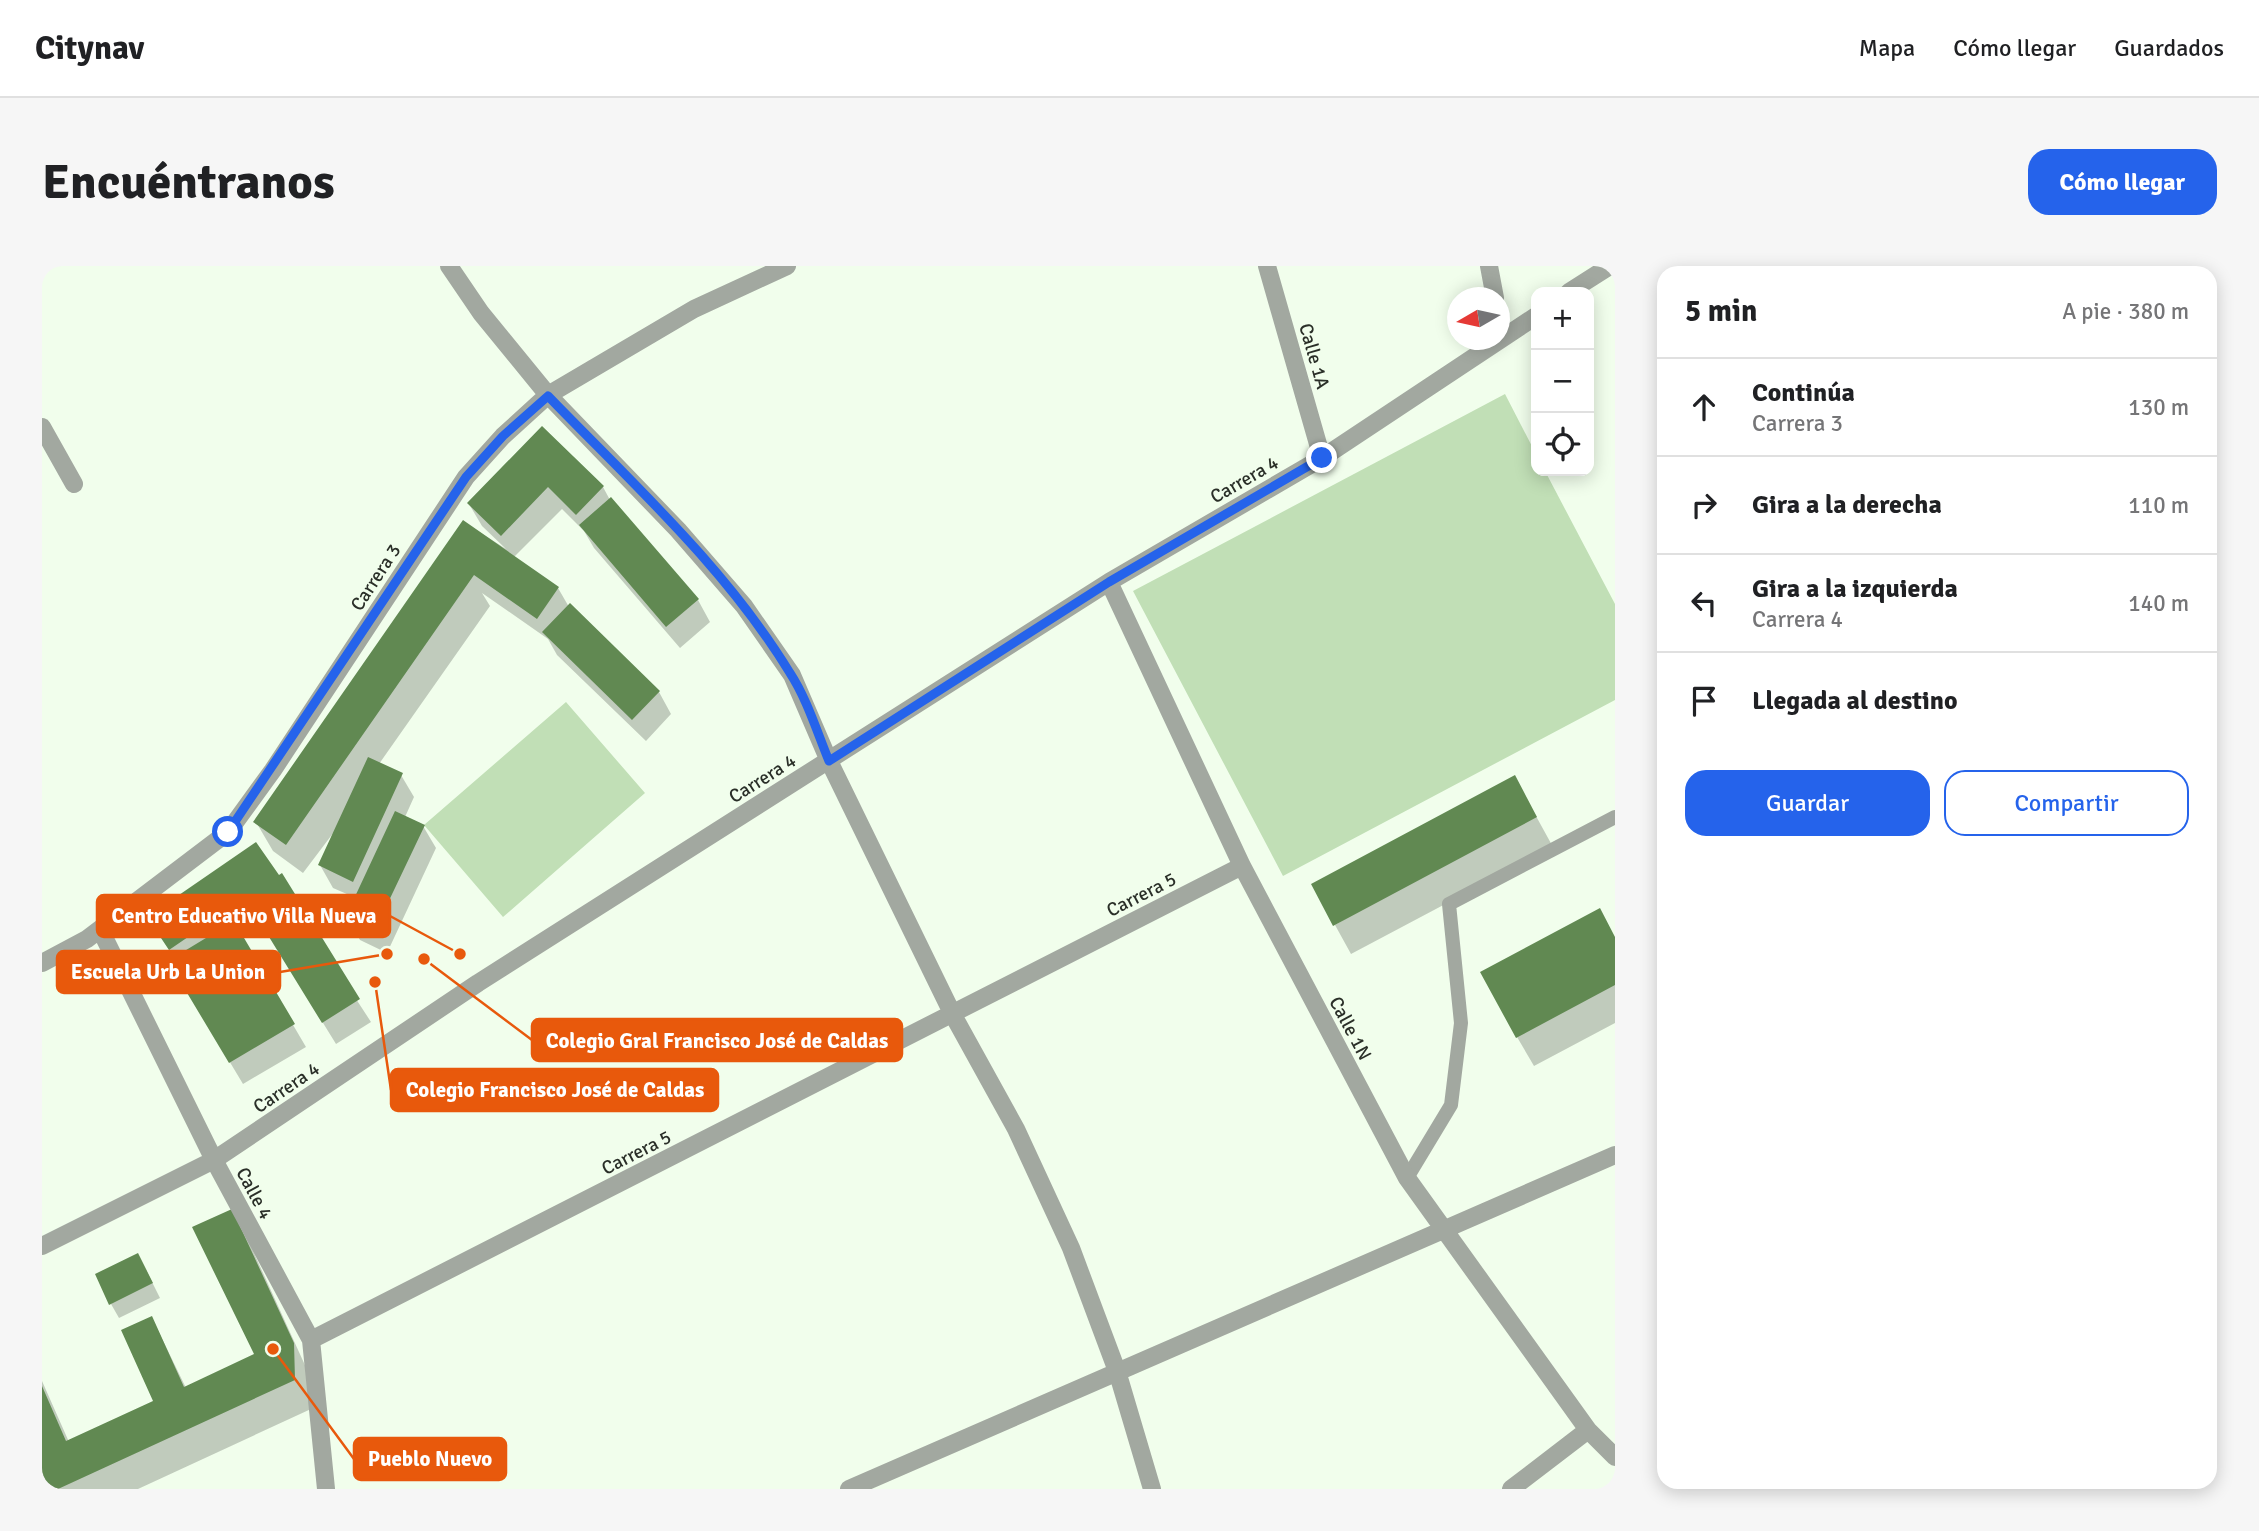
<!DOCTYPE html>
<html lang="es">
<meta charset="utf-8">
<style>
:root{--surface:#fff;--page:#f6f6f6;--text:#202124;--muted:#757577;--line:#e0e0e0;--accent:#2563eb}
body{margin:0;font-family:Signika,sans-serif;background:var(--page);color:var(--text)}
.controls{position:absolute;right:21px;top:21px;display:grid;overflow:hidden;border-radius:14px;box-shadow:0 4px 18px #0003}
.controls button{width:63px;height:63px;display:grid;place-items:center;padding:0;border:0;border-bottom:2px solid var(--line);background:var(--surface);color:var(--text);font:35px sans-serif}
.compass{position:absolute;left:1405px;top:21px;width:63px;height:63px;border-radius:50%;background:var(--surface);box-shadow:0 4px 18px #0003;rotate:261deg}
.stop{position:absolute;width:21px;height:21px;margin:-16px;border:5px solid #2563eb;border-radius:50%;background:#fff}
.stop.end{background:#2563eb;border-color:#fff;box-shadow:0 2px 7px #0008}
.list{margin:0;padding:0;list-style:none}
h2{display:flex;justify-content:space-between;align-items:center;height:91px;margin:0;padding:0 28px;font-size:30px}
h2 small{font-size:23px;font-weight:400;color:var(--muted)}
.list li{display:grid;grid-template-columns:46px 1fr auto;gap:21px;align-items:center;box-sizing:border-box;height:98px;padding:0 28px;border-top:2px solid var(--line)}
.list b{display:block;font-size:26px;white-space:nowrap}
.list p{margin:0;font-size:23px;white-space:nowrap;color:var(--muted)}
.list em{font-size:23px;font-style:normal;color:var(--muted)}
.actions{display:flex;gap:14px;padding:21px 28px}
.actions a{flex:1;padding:16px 0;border:2px solid var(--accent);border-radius:21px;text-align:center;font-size:24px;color:var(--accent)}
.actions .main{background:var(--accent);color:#fff}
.icon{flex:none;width:38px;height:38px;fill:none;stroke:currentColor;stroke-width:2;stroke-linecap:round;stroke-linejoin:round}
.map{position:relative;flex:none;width:1573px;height:1223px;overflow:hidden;border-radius:21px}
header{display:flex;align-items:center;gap:42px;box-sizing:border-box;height:98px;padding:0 35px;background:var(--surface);border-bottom:2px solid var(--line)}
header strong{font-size:33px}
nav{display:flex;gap:38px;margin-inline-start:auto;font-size:24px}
.intro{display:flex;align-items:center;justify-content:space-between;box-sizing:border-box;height:168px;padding:0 42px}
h1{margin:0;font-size:49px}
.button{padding:18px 32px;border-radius:21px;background:var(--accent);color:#fff;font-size:24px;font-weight:700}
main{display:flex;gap:42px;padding:0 42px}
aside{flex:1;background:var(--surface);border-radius:21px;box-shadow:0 4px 18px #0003}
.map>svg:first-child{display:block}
.green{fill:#c1dfb6}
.shadow{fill:#0003}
.building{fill:#618952}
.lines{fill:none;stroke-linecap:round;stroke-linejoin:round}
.service{stroke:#a2a8a0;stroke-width:14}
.minor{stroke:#a2a8a0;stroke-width:18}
.route{stroke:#2563eb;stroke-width:9}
.labels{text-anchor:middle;stroke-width:5;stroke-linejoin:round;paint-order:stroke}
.street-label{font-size:19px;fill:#2a2f28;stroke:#f1feec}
.leader{fill:none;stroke:#e8590c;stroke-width:2.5}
.callout-dot{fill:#e8590c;stroke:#f1feec;stroke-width:2.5}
.callout{fill:#e8590c;stroke:#e8590c;stroke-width:2.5}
.callout-label{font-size:21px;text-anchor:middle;font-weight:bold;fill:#fff}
</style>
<header>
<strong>Citynav</strong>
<nav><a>Mapa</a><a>Cómo llegar</a><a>Guardados</a></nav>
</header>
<div class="intro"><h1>Encuéntranos</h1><a class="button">Cómo llegar</a></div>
<main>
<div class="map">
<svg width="1573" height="1223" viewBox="0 0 1573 1223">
<rect width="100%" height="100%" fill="#f1feec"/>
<!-- green -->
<path class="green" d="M1463 128 1494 188V205H1503L1573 338V434L1241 610 1091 325Z
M524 436 603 527 461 651 382 559Z"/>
<!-- shadow -->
<path class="shadow" d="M501 162 561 221 568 234 656 334 668 356 638 382 552 282 542 265 520 243 472 291 516 322 527 341 617 426 629 448 604 475 515 389 506 373 440 327 448 340 337 498 359 509 372 531 363 551 381 560 394 582 345 687 318 674 305 651 314 632 291 622 278 599 295 562 261 607 231 585 214 556 422 256 464 283 440 260 427 238Z
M1489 541 1511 581 1309 688 1293 659Z
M214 579 329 756 294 778 217 653 197 667 264 781 201 818 141 718 133 693 107 652Z
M1573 672V757L1492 800 1475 771Z
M189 945 206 974 267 1108 269 1143 96 1223H0V1115L27 1176 113 1136 110 1052 144 1122 214 1089Z
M104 1004 118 1032 77 1052 69 1038Z"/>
<!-- building -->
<path class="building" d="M500 160 562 220 534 249 506 221 459 270 425 237Z
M569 231 657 333 624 361 537 259Z
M421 254 517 321 495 353 432 309 244 579 211 556Z
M528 337 618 425 590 454 500 366Z
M326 491 361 507 311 616 276 599Z
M1473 509 1495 551 1291 660 1269 618Z
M353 545 383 559 332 666 303 652Z
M214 576 237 609 240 607 318 733 280 757 203 632 127 684 105 651Z
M1558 642 1573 671V719L1474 772 1438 706Z
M192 655 253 758 187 797 126 695Z
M190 943 252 1077 253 1114 16 1223H0V1120L24 1175 111 1135 79 1064 110 1050 142 1121 212 1088 150 961Z
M96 987 111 1017 67 1039 53 1008Z"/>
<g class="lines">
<!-- service -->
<path class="service" d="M1365 912 1409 839 1419 757 1407 638 1573 551"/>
<!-- minor -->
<path class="minor" d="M407 0 439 47 506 129 636 264 702 340 750 409 787 495 911 749 974 863 1029 982 1075 1105 1110 1223
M1225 0 1280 192
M1447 0 1453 32
M1527 26 1568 0
M0 161 32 218
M1067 316 1200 600 1365 912 1546 1164 1573 1191
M58 663 172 894 269 1074 284 1223
M0 697 45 673 186 566 231 504 424 211 461 170 506 129 652 43 745 0
M0 980 172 894 436 717 1067 316 1280 192 1494 50
M269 1074 1200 600
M807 1223 1573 889
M1469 1223 1546 1164"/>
</g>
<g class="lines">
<!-- route -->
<path class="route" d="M186 566 424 211 461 170 506 130C590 217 684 302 748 407 765 433 775 466 787 495L1067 316 1280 192"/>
</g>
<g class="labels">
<!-- street labels -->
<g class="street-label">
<text transform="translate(1273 90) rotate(74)" y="7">Calle 1A</text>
<text transform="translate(1202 213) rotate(-30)" y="7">Carrera 4</text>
<text transform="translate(333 311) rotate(-57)" y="7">Carrera 3</text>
<text transform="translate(720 512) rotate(-32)" y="7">Carrera 4</text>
<text transform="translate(1099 628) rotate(-27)" y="7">Carrera 5</text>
<text transform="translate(1309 762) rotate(62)" y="7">Calle 1N</text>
<text transform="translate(244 821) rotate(-34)" y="7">Carrera 4</text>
<text transform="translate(594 886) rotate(-27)" y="7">Carrera 5</text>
<text transform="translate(213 927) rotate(62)" y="7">Calle 4</text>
</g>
</g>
<!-- callouts -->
<path class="leader" d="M418 688L348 650M345 688L238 706M382 693L490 774M333 716L349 824M231 1083L312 1193"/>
<g class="callout-dot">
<circle cx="418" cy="688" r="7"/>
<circle cx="345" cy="688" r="7"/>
<circle cx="382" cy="693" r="7"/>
<circle cx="333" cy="716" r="7"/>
<circle cx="231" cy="1083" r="7"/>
</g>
<g class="callout">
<rect x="55" y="629" width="293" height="42" rx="7"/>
<rect x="15" y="685" width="223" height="42" rx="7"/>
<rect x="490" y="753" width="370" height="42" rx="7"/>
<rect x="349" y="803" width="327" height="42" rx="7"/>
<rect x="312" y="1172" width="152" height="42" rx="7"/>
</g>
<g class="callout-label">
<text x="202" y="657">Centro Educativo Villa Nueva</text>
<text x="126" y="713">Escuela Urb La Union</text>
<text x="675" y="782">Colegio Gral Francisco José de Caldas</text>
<text x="513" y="831">Colegio Francisco José de Caldas</text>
<text x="388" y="1200">Pueblo Nuevo</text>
</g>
</svg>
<div class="controls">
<button>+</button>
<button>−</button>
<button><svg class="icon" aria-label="locate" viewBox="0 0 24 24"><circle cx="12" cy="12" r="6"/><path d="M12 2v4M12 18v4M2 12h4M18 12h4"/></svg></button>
</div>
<svg class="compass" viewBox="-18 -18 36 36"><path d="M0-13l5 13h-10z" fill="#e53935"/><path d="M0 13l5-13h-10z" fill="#757577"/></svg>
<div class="stop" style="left:186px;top:566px"></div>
<div class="stop end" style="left:1280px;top:192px"></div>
</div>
<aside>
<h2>5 min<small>A pie · 380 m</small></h2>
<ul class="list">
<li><svg class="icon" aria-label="ahead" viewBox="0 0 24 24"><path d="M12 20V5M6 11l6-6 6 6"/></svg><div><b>Continúa</b><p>Carrera 3</p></div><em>130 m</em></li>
<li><svg class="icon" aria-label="right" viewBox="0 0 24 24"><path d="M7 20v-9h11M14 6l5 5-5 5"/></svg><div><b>Gira a la derecha</b></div><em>110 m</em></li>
<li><svg class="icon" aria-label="left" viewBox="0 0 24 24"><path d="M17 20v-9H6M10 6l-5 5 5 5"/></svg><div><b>Gira a la izquierda</b><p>Carrera 4</p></div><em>140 m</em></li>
<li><svg class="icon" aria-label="arrive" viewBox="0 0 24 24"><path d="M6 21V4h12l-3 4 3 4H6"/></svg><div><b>Llegada al destino</b></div></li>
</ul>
<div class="actions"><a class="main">Guardar</a><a>Compartir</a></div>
</aside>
</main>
